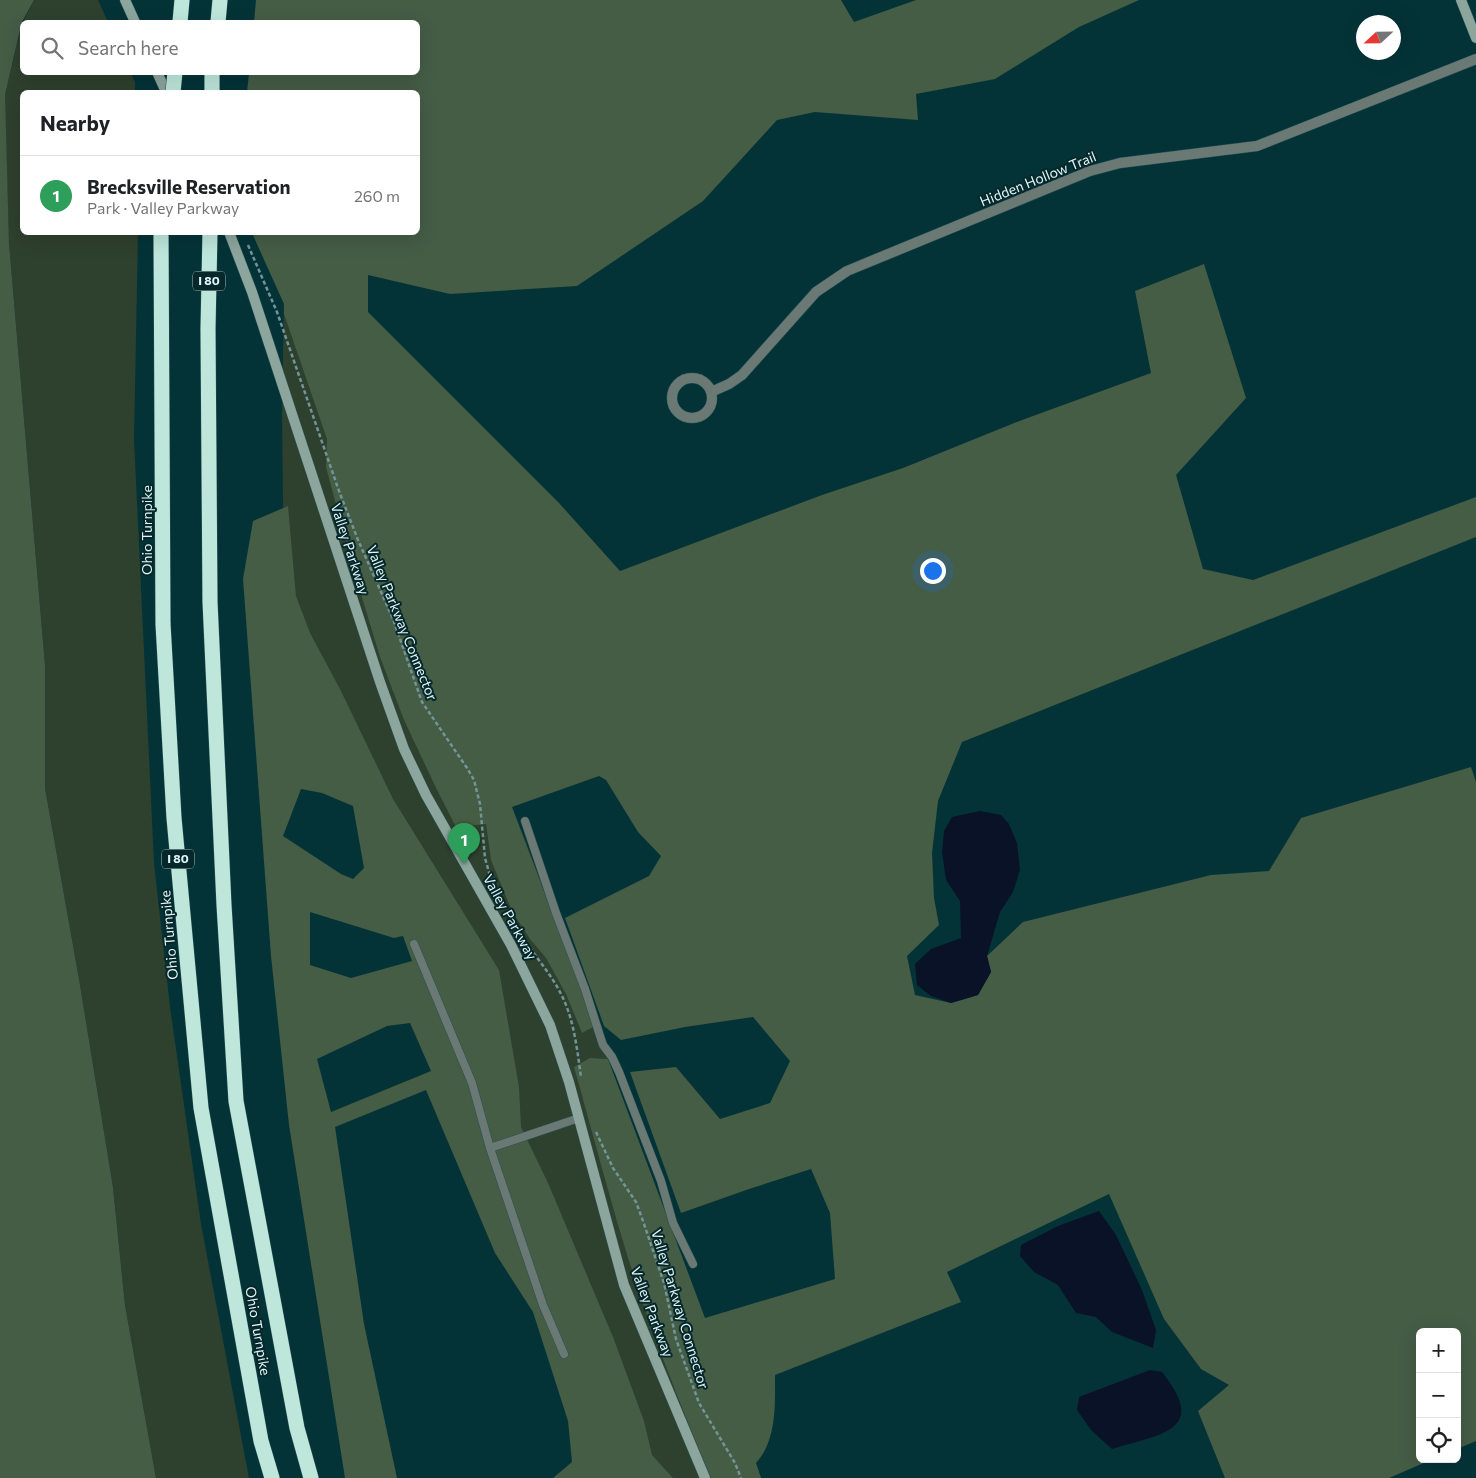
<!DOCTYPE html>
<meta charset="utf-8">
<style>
:root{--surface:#fff;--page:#f6f6f6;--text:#202124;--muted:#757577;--line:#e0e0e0;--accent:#d93025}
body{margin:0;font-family:Commissioner,sans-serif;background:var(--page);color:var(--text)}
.controls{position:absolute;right:15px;bottom:15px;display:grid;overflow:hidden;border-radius:8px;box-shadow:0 5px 20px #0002}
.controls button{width:45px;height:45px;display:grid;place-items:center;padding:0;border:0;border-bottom:1px solid var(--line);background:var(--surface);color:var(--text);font:25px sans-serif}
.compass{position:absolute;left:1356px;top:15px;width:45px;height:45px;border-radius:50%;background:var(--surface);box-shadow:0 5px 20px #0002;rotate:248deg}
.you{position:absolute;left:932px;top:570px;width:18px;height:18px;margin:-12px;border:4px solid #fff;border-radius:50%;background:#1a73e8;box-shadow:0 0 0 8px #1a73e833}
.badge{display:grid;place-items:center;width:32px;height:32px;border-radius:50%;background:var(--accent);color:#fff;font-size:16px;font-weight:700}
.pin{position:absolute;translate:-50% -41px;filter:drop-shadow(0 1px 2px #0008)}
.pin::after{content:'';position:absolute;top:26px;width:18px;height:15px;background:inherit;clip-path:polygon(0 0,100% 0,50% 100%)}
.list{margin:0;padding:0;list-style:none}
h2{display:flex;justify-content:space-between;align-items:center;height:65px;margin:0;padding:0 20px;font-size:21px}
h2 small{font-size:16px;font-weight:400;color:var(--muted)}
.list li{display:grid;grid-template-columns:32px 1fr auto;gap:15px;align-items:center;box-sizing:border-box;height:80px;padding:0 20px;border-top:1px solid var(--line)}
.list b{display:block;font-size:19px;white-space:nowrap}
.list p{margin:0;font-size:16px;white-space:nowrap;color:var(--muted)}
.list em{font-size:16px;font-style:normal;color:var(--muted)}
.icon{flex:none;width:28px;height:28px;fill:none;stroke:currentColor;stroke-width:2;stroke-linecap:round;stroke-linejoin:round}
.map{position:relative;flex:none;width:1476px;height:1478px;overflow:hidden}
.search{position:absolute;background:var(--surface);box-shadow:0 5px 20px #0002;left:20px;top:20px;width:400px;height:55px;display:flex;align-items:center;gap:12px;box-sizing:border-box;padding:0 18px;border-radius:8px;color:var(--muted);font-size:19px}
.panel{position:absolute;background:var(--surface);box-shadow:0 5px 20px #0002;left:20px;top:90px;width:400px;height:145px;border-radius:8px}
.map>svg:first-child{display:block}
.green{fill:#2e402e}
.forest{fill:#455c45;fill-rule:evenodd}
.water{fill:#091227}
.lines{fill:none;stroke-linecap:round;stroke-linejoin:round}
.lane-casing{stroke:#275256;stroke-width:9}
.street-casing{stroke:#275256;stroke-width:11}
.secondary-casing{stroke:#275256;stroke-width:11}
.highway-casing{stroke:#275256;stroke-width:16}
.path{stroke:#729598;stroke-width:2.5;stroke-dasharray:4 2.5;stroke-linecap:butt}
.lane{stroke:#6a7974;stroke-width:8}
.street{stroke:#6a7974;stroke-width:10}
.secondary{stroke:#8ca59d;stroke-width:10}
.highway{stroke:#bee6da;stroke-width:15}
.highway-bridge-casing{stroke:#275256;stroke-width:16;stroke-linecap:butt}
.highway-bridge{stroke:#bee6da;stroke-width:15}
.labels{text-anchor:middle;stroke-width:4;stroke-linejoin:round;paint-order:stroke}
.shield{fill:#06282b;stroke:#9eb8ba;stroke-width:1}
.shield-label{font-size:12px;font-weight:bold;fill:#dff5f7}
.street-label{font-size:14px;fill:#dff5f7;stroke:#06282b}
</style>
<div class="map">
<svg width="1476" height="1478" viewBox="0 0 1476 1478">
<rect width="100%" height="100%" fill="#043337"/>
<!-- green -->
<path class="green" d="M34 0H98L108 22H23Z
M22 25V72L131 73 135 82V92H22V232L138 233 134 439 154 863 170 1007 201 1224 249 1478H156L125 1305 113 1187 79 979 45 788V665L9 243 6 152 0 84 8 80Z
M285 240 525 840 682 1257 761 1478H623L284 588 282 414Z"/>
<!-- forest -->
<path class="forest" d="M0 0H34L22 22 5 94 9 243 45 665V788L79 979 113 1187 125 1305 156 1478H0Z
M256 0H841L854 22 916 0H1139L1079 27 995 79 916 94 918 120 815 112 777 120 703 201 577 286 450 294 368 275V312L559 503 620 571 822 495 903 468 1022 420 1151 373 1135 291 1204 264 1246 398 1176 475 1203 569 1253 580 1476 497V537L962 742 938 801 932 853 934 898 939 925 907 956 915 995 951 1003 978 995 991 972 987 956 1023 922 1211 875 1269 871 1301 818 1471 767 1476 782V1441L1457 1449V1332H1420V1459H1433L1389 1478H1225L1198 1411 1229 1385 1201 1369 1164 1319 1109 1194 947 1272 961 1302 775 1375C775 1404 777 1440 756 1463L761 1478H711C686 1420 663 1360 642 1301 616 1224 596 1145 574 1067L590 1058 608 1059 705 1318 835 1279 830 1213 811 1169 749 1189 681 1213 630 1072 676 1067 720 1119 770 1103 790 1061 753 1017 685 1027 621 1040 604 1026 565 918 649 876 661 856 638 832 606 780 599 776 512 807 595 1026 582 1033 566 994 546 958 530 939 512 911 491 860 486 824 456 827 437 790 404 720 380 657 353 568 326 467 327 439 284 314V304L252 233 418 232V92H247L249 73 418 72V22H254Z
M288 506 296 596 310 633 341 691 393 799 499 970 519 1087 521 1127 548 1183 613 1337 644 1421 652 1455 673 1478H553L572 1462 568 1421 533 1312 495 1253 426 1090 335 1127 364 1324 397 1478H345L289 1125 271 956 243 579 253 521ZM301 789 322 793 353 806 364 868 353 879 341 874 283 836ZM310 912 394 938 403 936 412 961 351 978 310 965ZM410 1023 431 1071 331 1112 317 1059 387 1026Z"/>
<!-- water -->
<path class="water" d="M980 811 1001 815 1009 824 1017 843 1020 870 1013 892 1000 912 987 956 991 972 978 995 951 1003 931 996 917 985 915 964 931 949 961 938 960 901 946 880 942 852 944 831 952 817Z
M1099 1211 1116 1235 1142 1290 1156 1330 1153 1348 1112 1332 1096 1317 1076 1313 1058 1285 1034 1272 1020 1256 1021 1245 1058 1226Z
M1150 1370 1162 1372C1210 1432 1159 1434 1112 1449L1091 1430 1077 1410 1079 1397Z"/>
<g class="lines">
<defs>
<path id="lane" d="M525 821 556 913 585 989 600 1036 603 1045 612 1057 619 1072 661 1181 673 1223 693 1264
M414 944 472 1083 490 1148 579 1118
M490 1148 543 1305 564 1354"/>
<path id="street" d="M672 398a20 20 0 1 1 40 0a20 20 0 1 1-40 0Z
M711 392 729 384 742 375 816 292 847 271 1090 171 1120 163 1257 146 1476 59"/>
<path id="secondary" d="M125 0 135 22
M1461 0 1476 38
M157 72 166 92
M229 232 252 292 380 682 404 749 426 795 511 945 550 1025 569 1082 624 1285 705 1478"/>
<path id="highway" d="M180 22 182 0
M218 22 220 0
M212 92V72
M161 232 163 624 174 818 201 1108 261 1441 272 1478
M210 232 208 329 210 602 224 905 236 1101 297 1428 311 1478"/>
</defs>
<!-- lane casing -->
<use href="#lane" class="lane-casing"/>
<!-- street casing -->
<use href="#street" class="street-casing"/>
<!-- secondary casing -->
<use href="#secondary" class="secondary-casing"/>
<!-- highway casing -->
<use href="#highway" class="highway-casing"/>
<!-- path -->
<path class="path" d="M248 245 277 312 339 491 358 540 393 619 422 702 467 768 474 780 480 804 485 858 493 887
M522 937C535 956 551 974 561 994 574 1019 577 1049 581 1077
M596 1132 613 1168 636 1202 643 1221 664 1283 676 1339 699 1403 735 1463 741 1478"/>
<!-- lane -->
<use href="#lane" class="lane"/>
<!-- street -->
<use href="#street" class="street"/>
<!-- secondary -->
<use href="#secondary" class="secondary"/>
<!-- highway -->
<use href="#highway" class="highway"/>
<defs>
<path id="highway-bridge" d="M173 92 175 72"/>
</defs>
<!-- highway-bridge casing -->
<use href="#highway-bridge" class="highway-bridge-casing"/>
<!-- highway-bridge -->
<use href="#highway-bridge" class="highway-bridge"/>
</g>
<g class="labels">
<!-- shield labels -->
<g class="shield">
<rect x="193" y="271.5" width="32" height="19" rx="4"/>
<rect x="162" y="849.5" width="32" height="19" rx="4"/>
</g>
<g class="shield-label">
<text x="209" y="285">I 80</text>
<text x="178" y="863">I 80</text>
</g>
<!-- street labels -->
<g class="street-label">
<text transform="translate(1038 179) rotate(-22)" y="5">Hidden Hollow Trail</text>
<text transform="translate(147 530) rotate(-90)" y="5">Ohio Turnpike</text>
<text transform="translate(350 549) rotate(72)" y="5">Valley Parkway</text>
<text transform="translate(402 623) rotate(68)" y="5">Valley Parkway Connector</text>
<text transform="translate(510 917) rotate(61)" y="5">Valley Parkway</text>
<text transform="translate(169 935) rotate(-95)" y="5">Ohio Turnpike</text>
<text transform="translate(680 1309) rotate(73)" y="5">Valley Parkway Connector</text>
<text transform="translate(652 1312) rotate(69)" y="5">Valley Parkway</text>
<text transform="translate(258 1331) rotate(80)" y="5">Ohio Turnpike</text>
</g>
</g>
</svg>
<div class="controls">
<button>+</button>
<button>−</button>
<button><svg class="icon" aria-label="locate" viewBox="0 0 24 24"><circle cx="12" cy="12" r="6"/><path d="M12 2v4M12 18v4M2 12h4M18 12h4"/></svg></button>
</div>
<svg class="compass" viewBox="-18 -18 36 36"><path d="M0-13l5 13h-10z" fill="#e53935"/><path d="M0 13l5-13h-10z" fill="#757577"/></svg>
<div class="you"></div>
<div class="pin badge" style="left:464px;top:864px;background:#2e9e5b">1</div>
<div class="search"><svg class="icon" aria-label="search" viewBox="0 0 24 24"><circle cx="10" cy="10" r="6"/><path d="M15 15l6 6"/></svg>Search here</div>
<section class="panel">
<h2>Nearby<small></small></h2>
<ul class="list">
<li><span class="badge" style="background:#2e9e5b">1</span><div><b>Brecksville Reservation</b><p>Park · Valley Parkway</p></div><em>260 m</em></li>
</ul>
</section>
</div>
